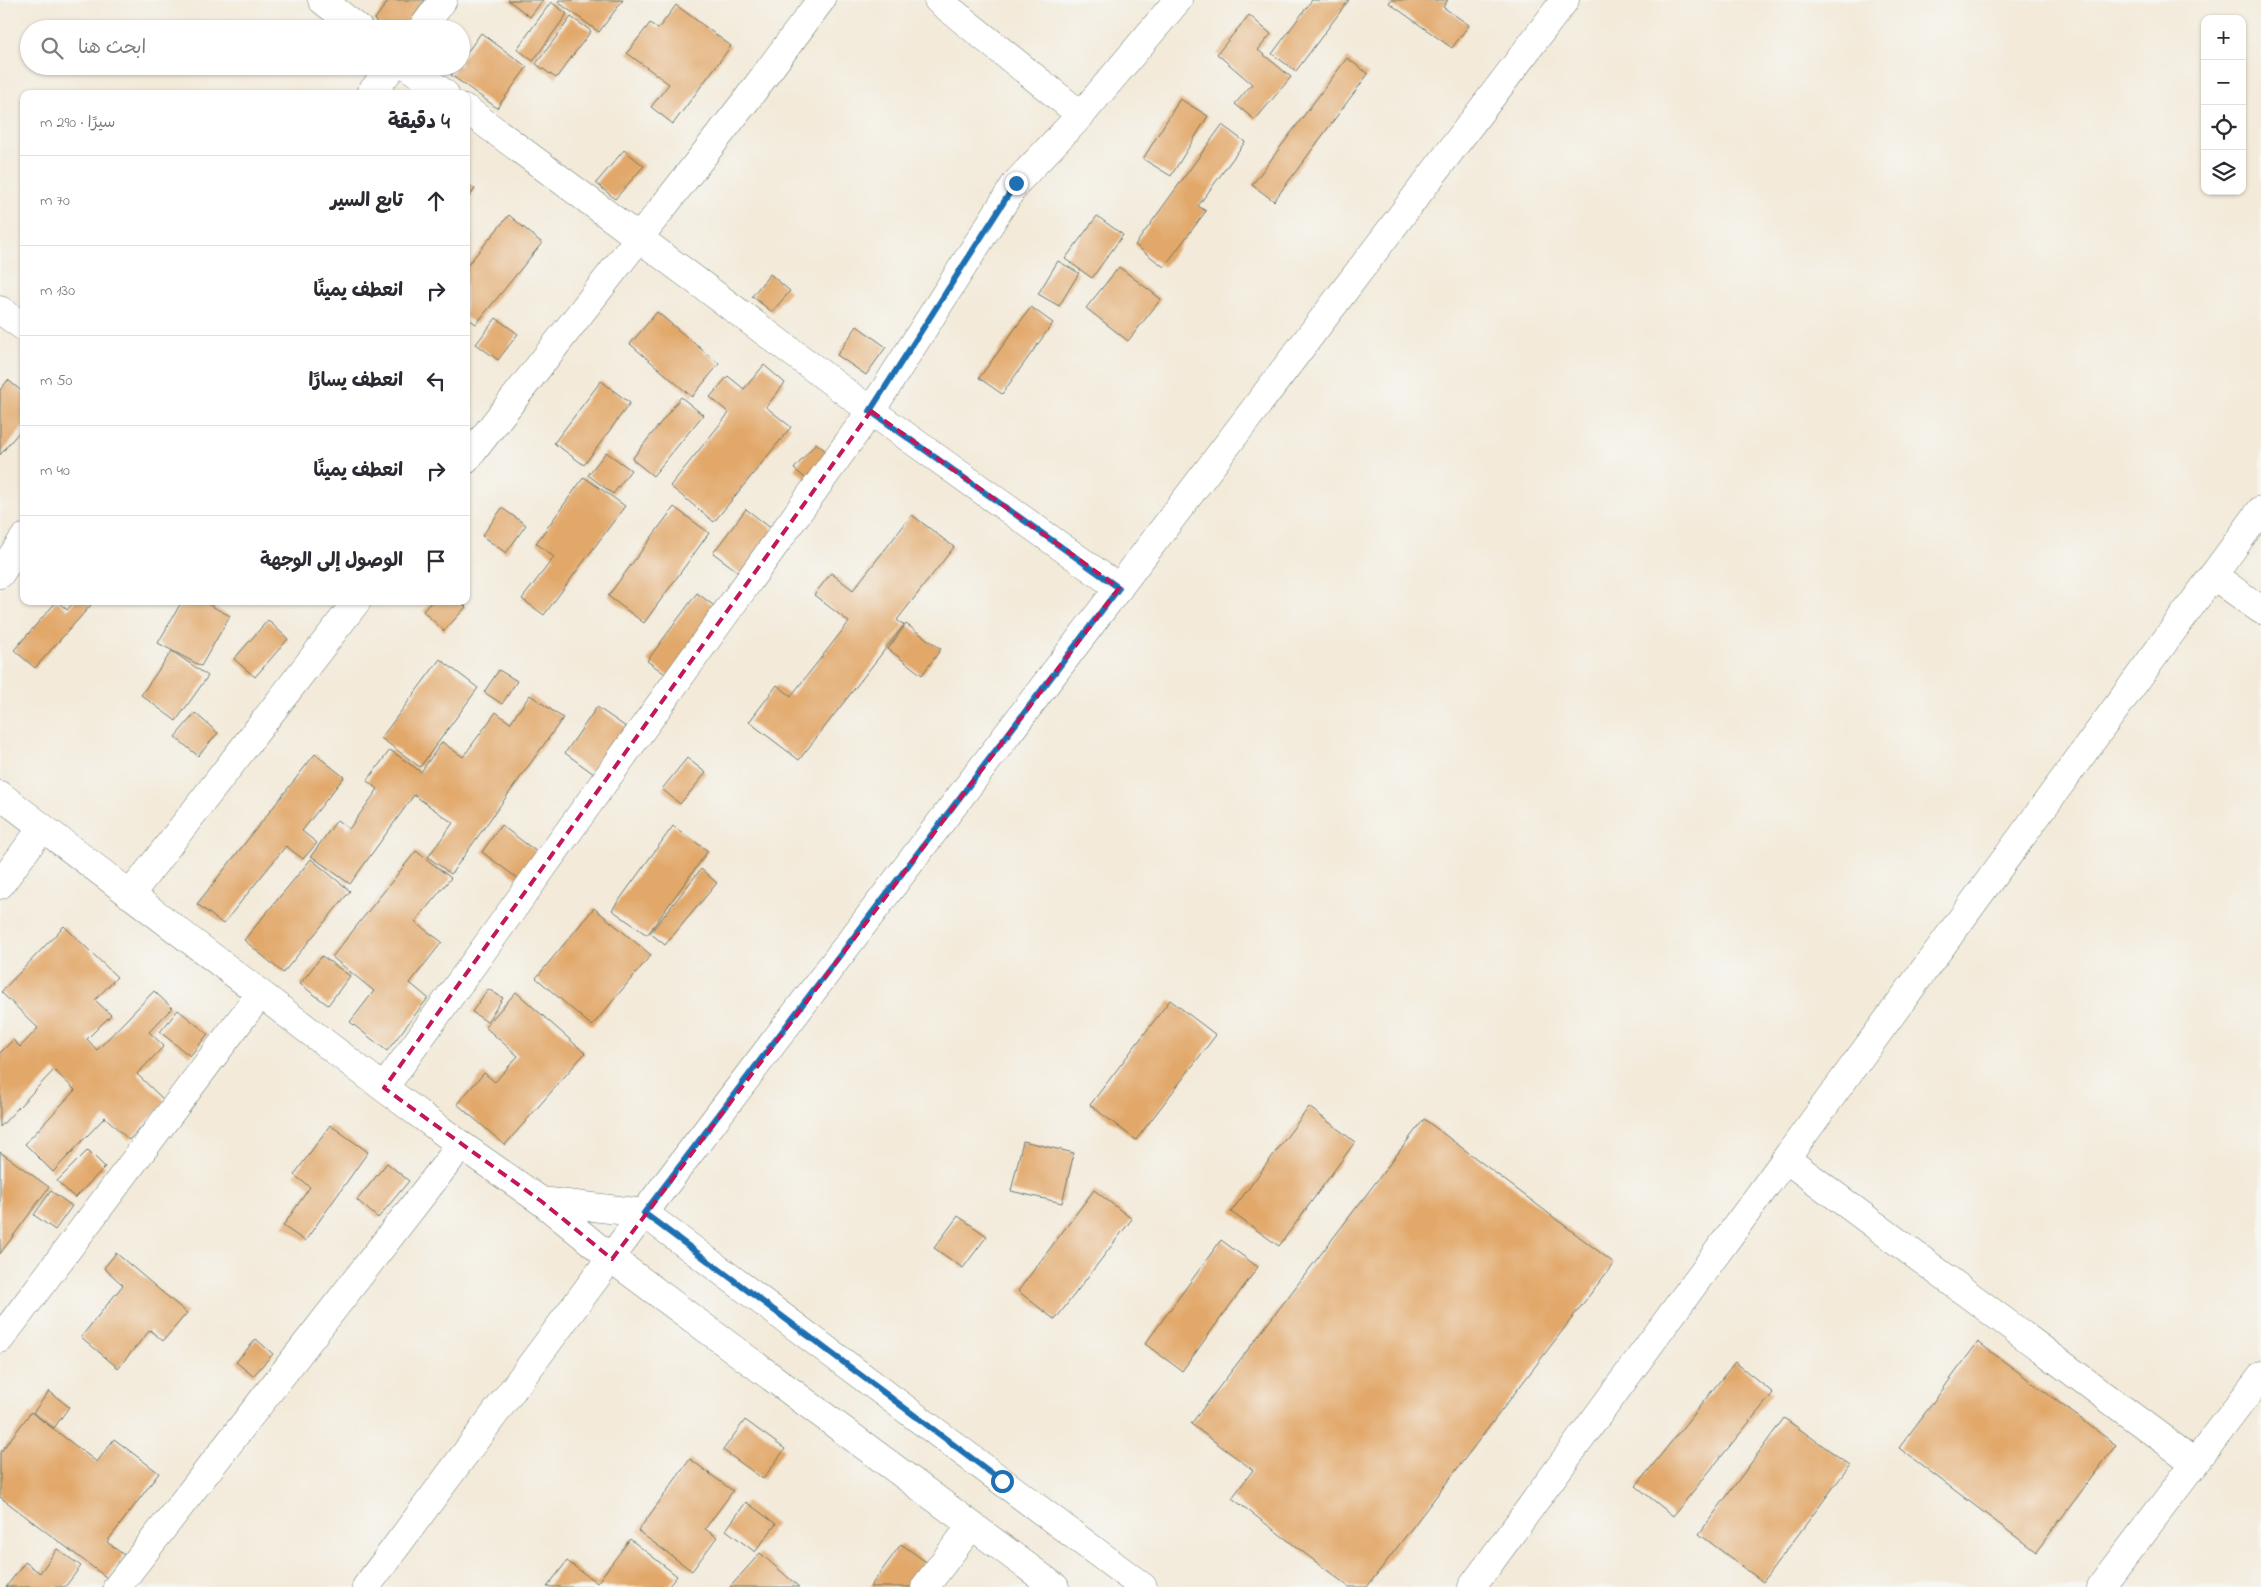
<!DOCTYPE html>
<html lang="ar">
<meta charset="utf-8">
<style>
:root{--surface:#fff;--page:#f7f7f7;--text:#2b2b33;--muted:#7c7c81;--line:#e1e1e2}
body{margin:0;font-family:"Indie Flower","Playpen Sans Arabic",sans-serif;background:var(--page);color:var(--text);direction:rtl}
.controls{position:absolute;right:15px;top:15px;display:grid;overflow:hidden;border-radius:10px;box-shadow:0 1px 4px #0004}
.controls button{width:45px;height:45px;display:grid;place-items:center;padding:0;border:0;border-bottom:1px solid var(--line);background:var(--surface);color:var(--text);font:25px sans-serif}
.stop{position:absolute;width:15px;height:15px;margin:-11px;border:4px solid #1f6fb2;border-radius:50%;background:#fff}
.stop.end{background:#1f6fb2;border-color:#fff;box-shadow:0 1px 5px #0008}
.list{margin:0;padding:0;list-style:none}
h2{display:flex;justify-content:space-between;align-items:center;height:65px;margin:0;padding:0 20px;font-size:21px}
h2 small{font-size:16px;font-weight:400;color:var(--muted)}
.list li{display:grid;grid-template-columns:32px 1fr auto;gap:15px;align-items:center;box-sizing:border-box;height:90px;padding:0 20px;border-top:1px solid var(--line)}
.list b{display:block;font-size:19px;white-space:nowrap}
.list em{font-size:16px;font-style:normal;color:var(--muted)}
.icon{flex:none;width:28px;height:28px;fill:none;stroke:currentColor;stroke-width:2;stroke-linecap:round;stroke-linejoin:round}
.map{position:relative;flex:none;width:2261px;height:1587px;overflow:hidden;direction:ltr}
.search{position:absolute;background:var(--surface);box-shadow:0 1px 4px #0004;left:20px;top:20px;width:450px;height:55px;display:flex;align-items:center;gap:12px;box-sizing:border-box;padding:0 18px;border-radius:28px;color:var(--muted);font-size:19px}
.panel{position:absolute;background:var(--surface);box-shadow:0 1px 4px #0004;left:20px;top:90px;width:450px;height:515px;border-radius:10px;direction:rtl}
.map>svg:first-child{display:block}
.building{fill:#e2a86b}
.lines{fill:none;stroke-linecap:round;stroke-linejoin:round}
.minor-casing{stroke:#697a6e;stroke-width:29}
.tertiary-casing{stroke:#697a6e;stroke-width:29}
.minor{stroke:#fff;stroke-width:28}
.tertiary{stroke:#fff;stroke-width:28}
.route{stroke:#1f6fb2;stroke-width:6}
.marked{fill:none;stroke:#c2185b;stroke-width:4;stroke-dasharray:10 6;stroke-linejoin:round}
</style>
<div class="map">
<svg width="2261" height="1587" viewBox="0 0 2261 1587">
<rect width="100%" height="100%" fill="#f6f6f2"/>
<filter id="ink" filterUnits="userSpaceOnUse"><feTurbulence type="fractalNoise" baseFrequency=".02" numOctaves="2"/><feDisplacementMap in="SourceGraphic" scale="10" xChannelSelector="R" yChannelSelector="G"/><feConvolveMatrix kernelMatrix="1 2 1 2 8 2 1 2 1" color-interpolation-filters="sRGB"/></filter>
<filter id="wash" filterUnits="userSpaceOnUse"><feTurbulence type="fractalNoise" baseFrequency=".0096" numOctaves="4" result="noise"/><feDisplacementMap in="SourceGraphic" scale="20" xChannelSelector="R" yChannelSelector="G"/><feGaussianBlur stdDeviation="1.12" result="paint"/><feColorMatrix in="noise" values="0 0 0 0 0 0 0 0 0 0 0 0 0 0 0 0 0 1.4 0 .05"/><feComposite in="paint" operator="in"/></filter>
<g filter="url(#wash)">
<rect width="100%" height="100%" fill="#f3ead9"/>
<g id="blocks">
<!-- building -->
<path class="building" d="M389 0H425L405 29H386L374 20Z
M508 0H543L530 17Z
M559 0H623L599 32 558 2Z
M1312 0H1349L1296 71 1272 54Z
M1391 0H1448L1443 7 1469 25 1452 48 1389 3Z
M551 2 567 14 533 61 517 49Z
M676 5 731 46 673 124 651 107 669 84 627 53 650 23 658 29Z
M1249 15 1271 34 1258 50 1291 77 1255 120 1235 104 1252 84 1217 54Z
M571 17 591 31 556 78 536 64Z
M481 33 527 67 497 108 451 75 457 66H461V61Z
M1347 58 1368 74 1274 201 1252 185Z
M1180 99 1208 116 1171 176 1143 159Z
M1222 125 1245 142 1198 206 1206 211 1164 267 1135 245Z
M624 150 644 166 615 199 596 183Z
M466 183 475 189 466 201Z
M509 215 542 243 476 324 466 317V267Z
M1097 216 1123 235 1092 278 1065 259Z
M1058 261 1079 273 1059 306 1038 294Z
M1119 267 1161 299 1128 341 1086 308Z
M770 274 790 291 772 312 752 296Z
M1031 307 1053 323 1002 394 979 378Z
M657 312 719 364 692 397 630 344Z
M496 318 518 334 498 360 476 344Z
M857 326 886 347 866 375 837 355Z
M764 365 785 383 766 407 791 427 714 522 670 486 729 413 710 397 728 376 744 389Z
M8 380 24 393V426L0 455V390Z
M601 381 630 403 584 465 554 443Z
M681 397 703 415 653 476 632 459Z
M816 443 834 458 813 484 794 469Z
M606 452 631 470 613 494 588 475Z
M584 477 625 506 544 615 522 599 554 557 536 543Z
M674 507 709 533 644 623 608 596Z
M502 508 526 525 506 553 482 536Z
M746 509 777 533 744 576 713 553Z
M912 515 954 547 897 620 904 625 799 760 749 722 777 685 791 696 849 622 814 595 831 573 853 590Z
M697 593 725 614 675 681 647 661Z
M57 601 67 610 75 601H87L91 605 35 668 14 650Z
M182 601H202L230 616 201 666 158 643Z
M432 601H460L466 607 444 631 423 611Z
M268 620 288 639 255 677 234 659Z
M906 624 941 649 922 675 888 649Z
M172 651 208 676 176 721 141 695Z
M440 659 478 688 420 767 381 738Z
M499 670 517 681 502 704 484 692Z
M530 695 563 718 451 874 428 857 453 823 414 795 350 884 311 856 337 820 349 829 378 789 367 781 390 750 421 772 442 742 463 757 496 712 510 723Z
M597 707 626 727 594 774 565 753Z
M195 713 218 733 198 756 175 737Z
M315 754 344 777 302 831 317 843 303 859 286 846 223 924 197 904Z
M687 758 706 773 680 804 662 789Z
M501 825 541 855 521 881 482 852Z
M673 826 708 851 647 935 612 910Z
M416 851 451 878 415 922 442 942 410 983 428 998 387 1051 350 1022 374 991 332 957Z
M311 859 350 891 283 973 244 940Z
M701 869 717 883 665 945 650 933Z
M594 908 651 955 592 1026 536 978Z
M64 926 117 977 95 1000 111 1015 87 1039 97 1050 154 991 172 1008 149 1032 164 1046 137 1074 166 1102 129 1140 105 1117 53 1172 25 1144 75 1090 54 1070 0 1127V1053L13 1040 20 1047 38 1028 1 992Z
M322 956 350 976 328 1005 300 984Z
M488 989 503 998 487 1022 472 1012Z
M516 992 585 1053 505 1145 457 1104 484 1073 495 1082 518 1056 485 1027Z
M1170 1000 1216 1035 1136 1140 1090 1105Z
M178 1010 208 1034 190 1056 160 1032Z
M1309 1107 1355 1142 1279 1246 1231 1212Z
M1424 1119 1614 1263 1367 1587H1349L1232 1498 1253 1470 1191 1424Z
M330 1125 368 1152 305 1241 283 1226 310 1187 294 1175Z
M1023 1141 1074 1153 1062 1203 1011 1191Z
M88 1150 105 1167 75 1198 57 1181Z
M0 1152 49 1187 0 1254Z
M387 1163 409 1181 378 1218 357 1200Z
M1094 1190 1132 1219 1055 1320 1018 1291Z
M51 1191 72 1206 55 1230 34 1215Z
M958 1216 987 1236 963 1268 934 1248Z
M1221 1240 1258 1267 1182 1371 1145 1344Z
M116 1253 187 1313 163 1341 150 1330 118 1368 81 1337 123 1285 104 1268Z
M256 1339 273 1354 253 1376 236 1362Z
M1978 1342 2116 1445 2036 1552 1899 1448Z
M1735 1362 1773 1393 1673 1516 1636 1486Z
M49 1391 69 1407 54 1428 33 1413Z
M31 1412 97 1462 114 1439 159 1473 107 1542 124 1555 107 1578 0 1497V1453Z
M1784 1418 1850 1465 1763 1582 1699 1534Z
M745 1420 785 1449 763 1479 723 1450Z
M690 1459 733 1491 705 1529 717 1537 692 1571 638 1531Z
M746 1502 776 1524 755 1552 726 1530Z
M630 1539 677 1576 668 1587H547L567 1561 597 1583Z
M901 1544 929 1564 913 1587H870Z
M57 1549 81 1566 65 1587H6L25 1562 40 1573Z
M760 1553 799 1587H730Z"/>
</g>
</g>
<g filter="url(#ink)">
<use href="#blocks" fill-opacity="0" stroke="#697a6e" stroke-width="1"/>
<g class="lines">
<defs>
<path id="minor" d="M322 0 359 29
M938 0 1081 115
M422 29 443 0
M408 66 445 94
M370 94 393 66
M466 109 871 411 1119 588
M0 310 24 327
M466 460 748 98 821 0
M0 574 24 538
M2213 575 2261 610
M0 795 384 1088 461 1145 541 1201 612 1259
M0 885 42 828
M130 895 357 601
M384 1088 871 411 1016 183 1081 115 1178 0
M1786 1159 2195 1463
M541 1201 644 1213
M0 1339 260 994
M117 1587 461 1145
M925 1587 971 1526
M1472 1587 2261 510
M2101 1587 2261 1376"/>
<path id="tertiary" d="M644 1213 1143 1587
M612 1259 1055 1587
M366 1587 644 1213 1565 0"/>
</defs>
<!-- minor casing -->
<use href="#minor" class="minor-casing"/>
<!-- tertiary casing -->
<use href="#tertiary" class="tertiary-casing"/>
<!-- minor -->
<use href="#minor" class="minor"/>
<!-- tertiary -->
<use href="#tertiary" class="tertiary"/>
</g>
</g>
<g class="lines" filter="url(#ink)">
<!-- route -->
<path class="route" d="M1002 1481 644 1213 1119 588 870 411 1016 183"/>
</g>
<!-- marked area -->
<path class="marked" d="M871 411 1119 588 612 1259 541 1201 384 1088Z"/>
</svg>
<div class="controls">
<button>+</button>
<button>−</button>
<button><svg class="icon" aria-label="locate" viewBox="0 0 24 24"><circle cx="12" cy="12" r="6"/><path d="M12 2v4M12 18v4M2 12h4M18 12h4"/></svg></button>
<button><svg class="icon" aria-label="layers" viewBox="0 0 24 24"><path d="M12 4l9 5-9 5-9-5zM3 14l9 5 9-5"/></svg></button>
</div>
<div class="stop" style="left:1002px;top:1481px"></div>
<div class="stop end" style="left:1016px;top:183px"></div>
<div class="search"><svg class="icon" aria-label="search" viewBox="0 0 24 24"><circle cx="10" cy="10" r="6"/><path d="M15 15l6 6"/></svg>ابحث هنا</div>
<section class="panel">
<h2>4 دقيقة<small>سيرًا · 290 m</small></h2>
<ul class="list">
<li><svg class="icon" aria-label="ahead" viewBox="0 0 24 24"><path d="M12 20V5M6 11l6-6 6 6"/></svg><div><b>تابع السير</b></div><em>70 m</em></li>
<li><svg class="icon" aria-label="right" viewBox="0 0 24 24"><path d="M7 20v-9h11M14 6l5 5-5 5"/></svg><div><b>انعطف يمينًا</b></div><em>130 m</em></li>
<li><svg class="icon" aria-label="left" viewBox="0 0 24 24"><path d="M17 20v-9H6M10 6l-5 5 5 5"/></svg><div><b>انعطف يسارًا</b></div><em>50 m</em></li>
<li><svg class="icon" aria-label="right" viewBox="0 0 24 24"><path d="M7 20v-9h11M14 6l5 5-5 5"/></svg><div><b>انعطف يمينًا</b></div><em>40 m</em></li>
<li><svg class="icon" aria-label="arrive" viewBox="0 0 24 24"><path d="M6 21V4h12l-3 4 3 4H6"/></svg><div><b>الوصول إلى الوجهة</b></div></li>
</ul>
</section>
</div>
